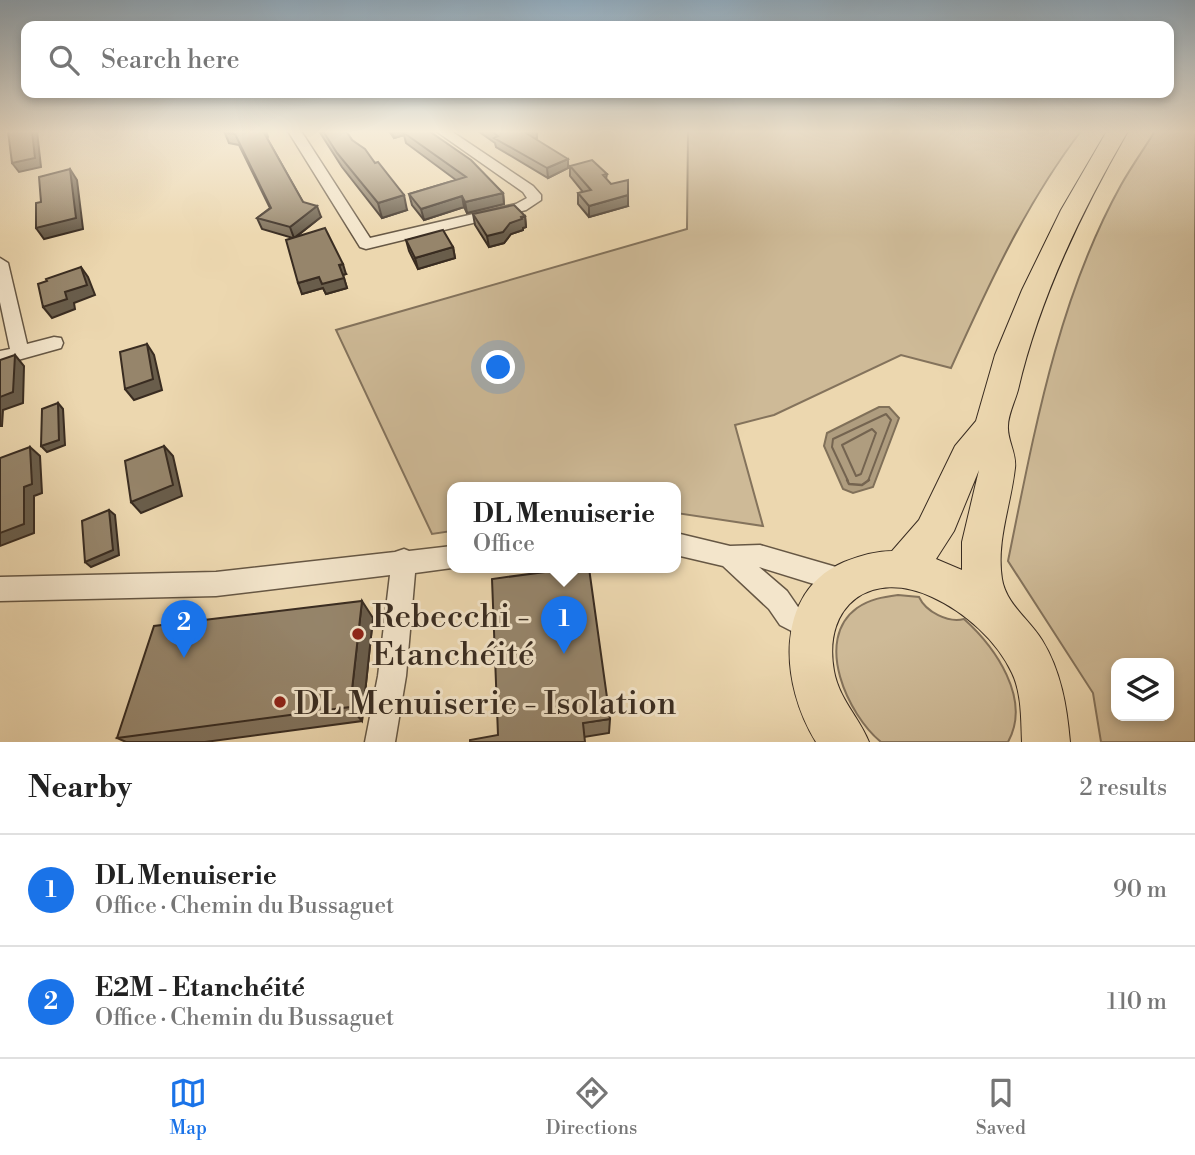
<!DOCTYPE html>
<meta charset="utf-8">
<style>
:root{--surface:#fff;--page:#f6f6f6;--text:#222;--muted:#767676;--line:#e0e0e0;--accent:#1a73e8}
body{margin:0;font-family:"Libre Bodoni",serif;background:var(--page);color:var(--text)}
.controls{position:absolute;right:21px;bottom:21px;display:grid;overflow:hidden;border-radius:14px;box-shadow:0 4px 10px #0003}
.controls button{width:63px;height:63px;display:grid;place-items:center;padding:0;border:0;border-bottom:2px solid var(--line);background:var(--surface);color:var(--text);font:35px sans-serif}
.you{position:absolute;left:499px;top:368px;width:24px;height:24px;margin:-18px;border:5px solid #fff;border-radius:50%;background:#1a73e8;box-shadow:0 0 0 10px #1a73e833}
.badge{display:grid;place-items:center;width:46px;height:46px;border-radius:50%;background:var(--accent);color:#fff;font-size:23px;font-weight:700}
.pin{position:absolute;translate:-50% -58px;filter:drop-shadow(0 2px 4px #0008)}
.pin::after{content:'';position:absolute;top:37px;width:24px;height:21px;background:inherit;clip-path:polygon(0 0,100% 0,50% 100%)}
.popup{position:absolute;left:447px;top:482px;width:234px;height:91px;box-sizing:border-box;display:grid;place-content:center;border-radius:14px;background:var(--surface);filter:drop-shadow(0 2px 5px #0005);font-size:23px;white-space:nowrap;color:var(--muted)}
.popup b{font-size:26px;color:var(--text)}
.popup::after{content:'';position:absolute;left:50%;top:100%;margin-left:-14px;border:14px solid transparent;border-top-color:var(--surface)}
.list{margin:0;padding:0;list-style:none}
h2{display:flex;justify-content:space-between;align-items:center;height:91px;margin:0;padding:0 28px;font-size:30px}
h2 small{font-size:23px;font-weight:400;color:var(--muted)}
.list li{display:grid;grid-template-columns:46px 1fr auto;gap:21px;align-items:center;box-sizing:border-box;height:112px;padding:0 28px;border-top:2px solid var(--line)}
.list b{display:block;font-size:26px;white-space:nowrap}
.list p{margin:0;font-size:23px;white-space:nowrap;color:var(--muted)}
.list em{font-size:23px;font-style:normal;color:var(--muted)}
.icon{flex:none;width:38px;height:38px;fill:none;stroke:currentColor;stroke-width:2;stroke-linecap:round;stroke-linejoin:round}
.map{position:relative;flex:none;width:1195px;height:742px;overflow:hidden}
.search{position:absolute;background:var(--surface);box-shadow:0 4px 10px #0003;left:21px;right:21px;top:21px;height:77px;display:flex;align-items:center;gap:18px;box-sizing:border-box;padding:0 24px;border-radius:14px;color:var(--muted);font-size:26px}
.sheet{height:315px;background:var(--surface)}
nav{display:flex;justify-content:space-around;align-items:center;box-sizing:border-box;height:98px;border-top:2px solid var(--line);background:var(--surface);font-size:19px;color:var(--muted)}
nav a{display:grid;justify-items:center;gap:4px}
nav .on{color:var(--accent)}
.map>svg:first-child{display:block}
.green{fill:#ceba97;stroke:#84735c;stroke-width:2;fill-rule:evenodd}
.water{fill:#af9d7f;stroke:#807059;stroke-width:2}
.lines{fill:none;stroke-linecap:round;stroke-linejoin:round}
.shore-far1{stroke:#746450;stroke-width:2}
.shore{stroke:#746450;stroke-width:2.5}
.minor-casing{stroke:#665744;stroke-width:3}
.primary-casing{stroke:#392c21;stroke-width:2}
.minor{fill:#f3e5cb;fill-rule:evenodd}
.primary{fill:#ecd7af;fill-rule:evenodd}
.wall{fill:#81725c;stroke:#392c21;stroke-width:2}
.shaded-wall{fill:#695d4b;stroke:#392c21;stroke-width:2}
.building{fill:#96856b;stroke:#392c21;stroke-width:2}
.poi-dot{fill:#8f2418;stroke:#f3e5cb;stroke-width:2.5}
.labels{text-anchor:middle;stroke-width:6;stroke-linejoin:round;paint-order:stroke}
.near-poi-label{font-size:33px;fill:#392c21;stroke:#f3e5cb;text-anchor:start}
</style>
<div class="map">
<svg width="1195" height="742" viewBox="0 0 1195 742">
<rect width="100%" height="100%" fill="#ecd7af"/>
<filter id="stains"><feTurbulence type="fractalNoise" baseFrequency=".00286" numOctaves="4"/><feColorMatrix values="0 0 0 0 .2 0 0 0 0 .09 0 0 0 0 .02 0 0 0 .5 -.17"/></filter>
<radialGradient id="worn" r=".72"><stop offset=".6" stop-color="#630" stop-opacity="0"/><stop offset="1" stop-color="#630" stop-opacity=".3"/></radialGradient>
<!-- green -->
<path class="green" d="M688 131H1081C1026 203 988 286 951 368L901 355 774 415 735 425 763 526 676 513V488H452V531L432 534 336 330 687 229Z
M1155 131H1195V742H1101L1093 693 1008 561C1034 434 1057 300 1121 185 1131 167 1144 149 1155 131ZM1169 663V716H1116V663Z
M898 595 919 597C926 612 948 623 964 619 995 647 1032 699 1008 742H881C848 715 813 640 857 608 870 599 883 597 898 595Z"/>
<!-- water -->
<path class="water" d="M879 407H889L899 418 873 487 853 493 843 489 824 446 827 433Z"/>
<g class="lines">
<!-- shore-far1 -->
<path class="shore-far1" d="M872 429 876 433 861 474 856 476 842 445Z
M848 481 832 447 833 439 886 414 891 420 868 481"/>
<!-- shore -->
<path class="shore" d="M847 480 849 484 862 485 869 480"/>
<defs>
<path id="minor" d="M288 131H301L370 238 516 204 527 198 523 192 436 131H451L533 186 541 195V200L526 210 366 249 360 247Z
M0 258 8 263 27 344 54 337 61 338 63 343 61 348 0 365V351L10 349 0 302Z
M676 533 730 546 760 545 843 569 852 573 855 581 852 589 843 593 759 567 787 591 798 607 820 619 824 628 820 637 811 641 780 625 769 609 723 566 676 555Z
M452 546V568L415 573 406 676 395 742H365L378 676 390 575 216 596 0 601V577L216 572 395 552 404 549 409 551Z"/>
<path id="primary" d="M1107 131H1128C1081 212 1039 299 1018 390 1015 401 1008 415 1008 426 1007 440 1017 454 1015 468 1011 505 996 541 1002 579 1006 604 1029 619 1042 640 1061 671 1067 706 1070 742H1022C1021 720 1022 694 1012 673 997 641 965 612 932 597 872 569 822 604 834 671 839 699 859 717 869 742H816C781 686 772 593 844 562 859 556 875 551 892 551L919 520 955 446 976 421 995 355 1022 290 1061 210ZM979 470 962 542V570L936 559 954 531Z"/>
</defs>
<!-- minor casing -->
<use href="#minor" class="minor-casing"/>
<!-- primary casing -->
<use href="#primary" class="primary-casing"/>
<!-- minor -->
<use href="#minor" class="minor"/>
<!-- primary -->
<use href="#primary" class="primary"/>
</g>
<!-- wall -->
<path class="wall" d="M224 131H266L268 137 267 138 303 202 321 217 296 237 346 274 343 275 347 288 326 294 323 288 302 294 293 238 262 229 257 218 270 208 239 145 229 143Z
M319 131H346L352 140 375 163 407 210 382 218 342 167Z
M389 131H429L503 193 504 204 467 213 464 207 424 220 412 205 409 194 456 180 406 143 404 135 394 138Z
M478 131H537V138L535 139 568 168 548 178 496 147 495 143Z
M570 166 607 174 606 179 628 206 589 217 578 204V193L583 192 570 176Z
M473 214 525 216 526 227 523 228V230L511 234 504 243 489 247 475 225Z
M406 240 453 247 455 258 418 269 409 251Z
M373 618 362 721 205 742H126L117 738Z
M610 719 609 733 584 737 498 735Z"/>
<!-- shaded-wall -->
<path class="shaded-wall" d="M32 131H37L41 167 19 172 12 163Z
M392 131H411L404 133V135L394 138Z
M531 131H537V138L527 143 526 133Z
M568 159V168L548 178 547 168Z
M70 169 77 180 83 229 44 239 36 228Z
M503 193 504 204 467 213 465 202Z
M404 195 407 210 382 218 378 203Z
M628 195V206L589 217V206Z
M462 196 464 207 424 220 421 209Z
M317 206 321 217 294 238 290 227Z
M525 216 526 227 523 228V230L511 234 504 243 489 247 487 236 510 223Z
M453 247 455 258 418 269 415 258Z
M343 264 346 274 342 275 339 265Z
M81 267 88 277 95 295 74 303 75 309 52 318 43 307Z
M319 277 344 278 347 288 326 294 323 288 302 294 298 283Z
M147 344 154 355 162 390 134 400 125 389Z
M15 355 24 366 23 403 3 410 2 426H0V397Z
M58 403 63 409 65 445 47 452 41 446Z
M164 446 173 456 182 496 141 513 131 502Z
M30 447 40 456 42 493 34 496V533L0 546V533L24 487Z
M109 510 115 515 119 555 91 567 85 562Z
M362 601 373 618 362 721 350 707Z"/>
<!-- building -->
<path class="building" d="M8 131H32L35 158 12 163Z
M224 131H263L303 202 317 206 290 227 257 218 271 208 235 134 225 133Z
M323 131H346L352 140 365 149 375 163 378 162 404 195 378 203 337 153Z
M408 131H429L471 160 503 193 465 202 462 196 421 209 409 194 466 177 404 133Z
M491 131H531L526 133 568 159 547 168 494 138 498 136Z
M592 160 607 174 603 175 611 184 628 180V195L589 206 578 193 591 190 570 166Z
M70 169 76 218 36 228V203L41 202 39 177Z
M514 205 525 216 521 217 522 219 510 223 503 232 487 236 473 214Z
M325 228 343 264 339 265 344 278 322 284 319 277 298 283 286 240Z
M443 230 453 247 415 258 406 240Z
M81 267 87 285 65 292 67 299 43 307 38 284 47 281 46 279Z
M147 344 153 379 125 389 120 352Z
M15 355 13 392 0 397V360Z
M58 403 59 440 41 446 42 409Z
M164 446 173 485 131 502 125 461Z
M30 447 32 484 24 487V524L0 533V458Z
M109 510 113 550 85 562 82 521Z
M575 568H589L610 719 583 723 585 742H470V740L498 735 492 579Z
M362 601 350 707 117 738 154 626Z"/>
<!-- sky -->
<linearGradient id="sky" x2="0" y2="1"><stop stop-color="#91abbe"/><stop offset="0.56" stop-color="#f6eddb"/><stop offset="1" stop-color="#f6eddb" stop-opacity="0"/></linearGradient>
<rect width="1195" height="235" fill="url(#sky)"/>
<!-- markers -->
<g class="poi-dot">
<circle cx="358" cy="634" r="7"/>
<circle cx="280" cy="702" r="7"/>
</g>
<g class="labels">
<!-- near-poi labels -->
<g class="near-poi-label">
<text x="372" y="627">Rebecchi -<tspan x="372" dy="38">Etanchéité</tspan></text>
<text x="294" y="714">DL Menuiserie - Isolation</text>
</g>
</g>
<rect width="100%" height="100%" filter="url(#stains)"/>
<rect width="100%" height="100%" fill="url(#worn)"/>
</svg>
<div class="controls">
<button><svg class="icon" aria-label="layers" viewBox="0 0 24 24"><path d="M12 4l9 5-9 5-9-5zM3 14l9 5 9-5"/></svg></button>
</div>
<div class="you"></div>
<div class="pin badge" style="left:564px;top:654px">1</div>
<div class="popup"><b>DL Menuiserie</b>Office</div>
<div class="pin badge" style="left:184px;top:658px">2</div>
<div class="search"><svg class="icon" aria-label="search" viewBox="0 0 24 24"><circle cx="10" cy="10" r="6"/><path d="M15 15l6 6"/></svg>Search here</div>
</div>
<section class="sheet">
<h2>Nearby<small>2 results</small></h2>
<ul class="list">
<li><span class="badge">1</span><div><b>DL Menuiserie</b><p>Office · Chemin du Bussaguet</p></div><em>90 m</em></li>
<li><span class="badge">2</span><div><b>E2M - Etanchéité</b><p>Office · Chemin du Bussaguet</p></div><em>110 m</em></li>
</ul>
</section>
<nav>
<a class="on"><svg class="icon" aria-label="map" viewBox="0 0 24 24"><path d="M3 6l6-2 6 2 6-2v14l-6 2-6-2-6 2zM9 4v14M15 6v14"/></svg>Map</a>
<a><svg class="icon" aria-label="directions" viewBox="0 0 24 24"><path d="M12 3l9 9-9 9-9-9zM9 14v-3h6M13 9l2 2-2 2"/></svg>Directions</a>
<a><svg class="icon" aria-label="saved" viewBox="0 0 24 24"><path d="M7 4h10v16l-5-4-5 4z"/></svg>Saved</a>
</nav>
